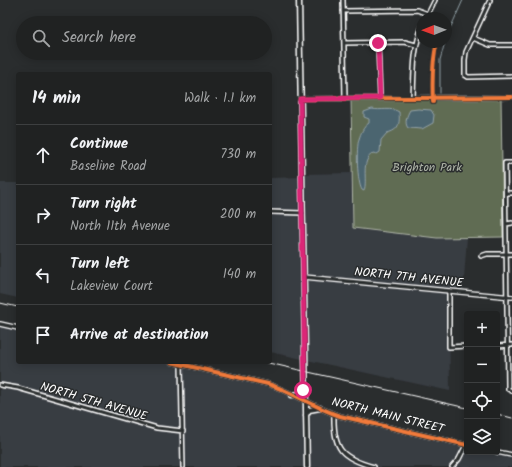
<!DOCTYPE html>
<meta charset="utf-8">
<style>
:root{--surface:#202222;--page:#2d2f2f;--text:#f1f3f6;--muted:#a2a4a5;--line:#3d3f40}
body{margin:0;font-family:Kalam,sans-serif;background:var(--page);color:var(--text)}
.controls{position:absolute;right:12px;bottom:12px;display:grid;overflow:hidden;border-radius:4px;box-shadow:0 2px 10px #0003}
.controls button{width:36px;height:36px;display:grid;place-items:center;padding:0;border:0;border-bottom:1px solid var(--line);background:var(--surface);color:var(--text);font:20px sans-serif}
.compass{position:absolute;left:416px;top:12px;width:36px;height:36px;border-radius:50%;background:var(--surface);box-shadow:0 2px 10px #0003;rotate:269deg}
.stop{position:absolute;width:12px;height:12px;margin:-9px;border:3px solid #db2777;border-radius:50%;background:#fff}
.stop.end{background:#db2777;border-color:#fff;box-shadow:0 1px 4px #0008}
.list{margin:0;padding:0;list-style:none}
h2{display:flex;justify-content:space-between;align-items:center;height:52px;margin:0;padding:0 16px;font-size:17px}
h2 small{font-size:13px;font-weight:400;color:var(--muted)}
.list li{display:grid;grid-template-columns:26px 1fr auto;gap:12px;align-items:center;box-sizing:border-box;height:60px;padding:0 16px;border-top:1px solid var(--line)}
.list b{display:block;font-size:15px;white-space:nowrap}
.list p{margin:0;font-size:13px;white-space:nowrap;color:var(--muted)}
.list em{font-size:13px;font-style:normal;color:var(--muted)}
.icon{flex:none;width:22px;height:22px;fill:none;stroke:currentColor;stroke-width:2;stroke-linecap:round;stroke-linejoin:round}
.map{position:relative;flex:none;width:512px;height:467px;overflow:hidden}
.search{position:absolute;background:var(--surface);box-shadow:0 2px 10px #0003;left:16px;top:16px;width:256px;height:44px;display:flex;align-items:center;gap:10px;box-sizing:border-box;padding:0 14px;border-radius:22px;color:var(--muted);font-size:15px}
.panel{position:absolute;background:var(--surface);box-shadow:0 2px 10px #0003;left:16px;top:72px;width:256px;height:292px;border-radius:4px}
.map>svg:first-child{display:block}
.built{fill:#383c42}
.green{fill:#606c53;stroke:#b0b6a9}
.water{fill:#4c6570;stroke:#94a3a9}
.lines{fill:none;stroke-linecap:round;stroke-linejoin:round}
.stream{stroke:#94a3a9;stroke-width:1}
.minor-casing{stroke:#fff;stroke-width:6}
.tertiary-casing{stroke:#fff;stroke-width:6}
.secondary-casing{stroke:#fff;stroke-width:7}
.minor{stroke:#2a2d2e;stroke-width:3}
.tertiary{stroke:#2a2d2e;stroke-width:3.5}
.secondary{stroke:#2a2d2e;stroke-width:4}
.rail{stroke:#fff;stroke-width:1}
.cycleway-casing{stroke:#2a2d2e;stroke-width:6}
.cycleway{stroke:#f17a3a;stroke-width:4}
.route{stroke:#db2777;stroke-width:5}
.labels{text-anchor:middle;stroke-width:3;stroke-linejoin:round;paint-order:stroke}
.park-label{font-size:12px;fill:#b0b6a9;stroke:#2a2d2e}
.street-label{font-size:12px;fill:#fff;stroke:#2a2d2e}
</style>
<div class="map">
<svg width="512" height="467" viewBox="0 0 512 467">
<rect width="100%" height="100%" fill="#2a2d2e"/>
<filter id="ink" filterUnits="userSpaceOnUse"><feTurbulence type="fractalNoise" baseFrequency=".025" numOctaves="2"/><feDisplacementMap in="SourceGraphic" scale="8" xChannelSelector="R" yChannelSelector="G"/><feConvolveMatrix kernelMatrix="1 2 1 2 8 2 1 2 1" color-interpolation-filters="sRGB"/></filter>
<g filter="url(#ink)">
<!-- built -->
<path class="built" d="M352 173 353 228 437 238 467 237 463 293 449 291 450 391 270 352V178L302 177V174Z
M0 183H18V298L0 294Z
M0 324 18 328V362H169L273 386 306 401 308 411 320 408 329 412 467 445V452H497L512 455V467H0Z"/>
<!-- green -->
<path class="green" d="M501 97 503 237 437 238 353 228 351 98Z"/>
<!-- water -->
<path class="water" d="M372 109C380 111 392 107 399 112 400 124 399 130 387 133L381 140 380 152 377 154 373 153C360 162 368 179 364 191L362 190C357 182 356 148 359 139 361 133 363 127 369 123V119L364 117V112Z
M418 109 431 110 434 115 433 123 422 129 408 128C404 123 407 115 410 110Z"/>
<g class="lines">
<!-- stream -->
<path class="stream" d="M446 38 463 0
M440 93V60L445 42"/>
<defs>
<path id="minor" d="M343 0 345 98
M490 0 466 52 465 60V75L468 77 512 76
M343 11 417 10 428 14
M426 18 435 0
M473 38 490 45H512
M344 43 405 42 416 45
M378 43 380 98
M413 98C414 74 413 49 422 27
M512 163H505L508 385V389L512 391
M506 193H512
M270 212 303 213
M506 224 512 223
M481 256 487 254H512
M449 291V347L467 346
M497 346 512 345
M181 365 183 467
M0 385 18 388 157 428 183 431
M334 414C333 449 341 458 374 467
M452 467 459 459 466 445"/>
<path id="tertiary" d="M300 99 512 97
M304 277 512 297
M0 324 18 328
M171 362 268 384C293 392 315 408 340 416L467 445
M497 452 512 455"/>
<path id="secondary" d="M299 0 307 467
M292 395 299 394 304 388
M306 415 309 410 320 408"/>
</defs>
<!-- minor casing -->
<use href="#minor" class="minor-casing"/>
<!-- tertiary casing -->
<use href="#tertiary" class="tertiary-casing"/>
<!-- secondary casing -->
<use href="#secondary" class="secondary-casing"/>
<!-- minor -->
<use href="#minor" class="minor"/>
<!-- tertiary -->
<use href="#tertiary" class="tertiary"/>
<!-- secondary -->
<use href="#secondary" class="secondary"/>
<!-- rail -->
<path class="rail" d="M0 303 18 307
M264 362 467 408
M497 414 512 418"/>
<defs>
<path id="cycleway" d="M300 99 512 97
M433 102C432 82 432 62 437 42
M171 362 268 384C293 392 315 408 340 416L467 445"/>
</defs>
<!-- cycleway casing -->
<use href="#cycleway" class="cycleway-casing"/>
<!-- cycleway -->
<use href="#cycleway" class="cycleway"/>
</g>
</g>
<g class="lines" filter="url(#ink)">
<!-- route -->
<path class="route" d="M303 390 305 386 300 99 380 98 378 43"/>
</g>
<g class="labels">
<!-- park labels -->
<g class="park-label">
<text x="427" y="171">Brighton Park</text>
</g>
<!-- street labels -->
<g class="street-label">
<text transform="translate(409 277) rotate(6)" y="4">NORTH 7TH AVENUE</text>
<text transform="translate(94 401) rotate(16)" y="4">NORTH 5TH AVENUE</text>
<text transform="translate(388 415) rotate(14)" y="4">NORTH MAIN STREET</text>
</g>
</g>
</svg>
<div class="controls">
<button>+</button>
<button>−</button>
<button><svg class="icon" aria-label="locate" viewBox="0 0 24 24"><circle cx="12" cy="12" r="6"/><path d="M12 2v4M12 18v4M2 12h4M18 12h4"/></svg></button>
<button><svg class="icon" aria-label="layers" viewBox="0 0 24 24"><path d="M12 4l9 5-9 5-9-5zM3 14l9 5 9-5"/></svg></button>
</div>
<svg class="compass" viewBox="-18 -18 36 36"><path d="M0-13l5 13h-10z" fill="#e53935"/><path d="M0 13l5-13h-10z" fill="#a2a4a5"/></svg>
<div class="stop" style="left:303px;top:390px"></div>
<div class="stop end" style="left:378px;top:43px"></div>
<div class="search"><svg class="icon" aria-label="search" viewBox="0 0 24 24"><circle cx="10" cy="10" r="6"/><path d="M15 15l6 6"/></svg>Search here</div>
<section class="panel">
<h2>14 min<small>Walk · 1.1 km</small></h2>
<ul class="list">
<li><svg class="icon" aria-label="ahead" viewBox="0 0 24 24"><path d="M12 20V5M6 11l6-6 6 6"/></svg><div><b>Continue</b><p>Baseline Road</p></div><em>730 m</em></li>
<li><svg class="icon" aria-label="right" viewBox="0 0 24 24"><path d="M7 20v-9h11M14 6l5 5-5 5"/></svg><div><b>Turn right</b><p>North 11th Avenue</p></div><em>200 m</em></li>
<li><svg class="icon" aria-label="left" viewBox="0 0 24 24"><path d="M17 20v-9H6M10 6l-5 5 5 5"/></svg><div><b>Turn left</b><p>Lakeview Court</p></div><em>140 m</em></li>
<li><svg class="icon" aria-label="arrive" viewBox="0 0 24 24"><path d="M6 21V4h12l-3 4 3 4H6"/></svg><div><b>Arrive at destination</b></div></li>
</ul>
</section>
</div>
